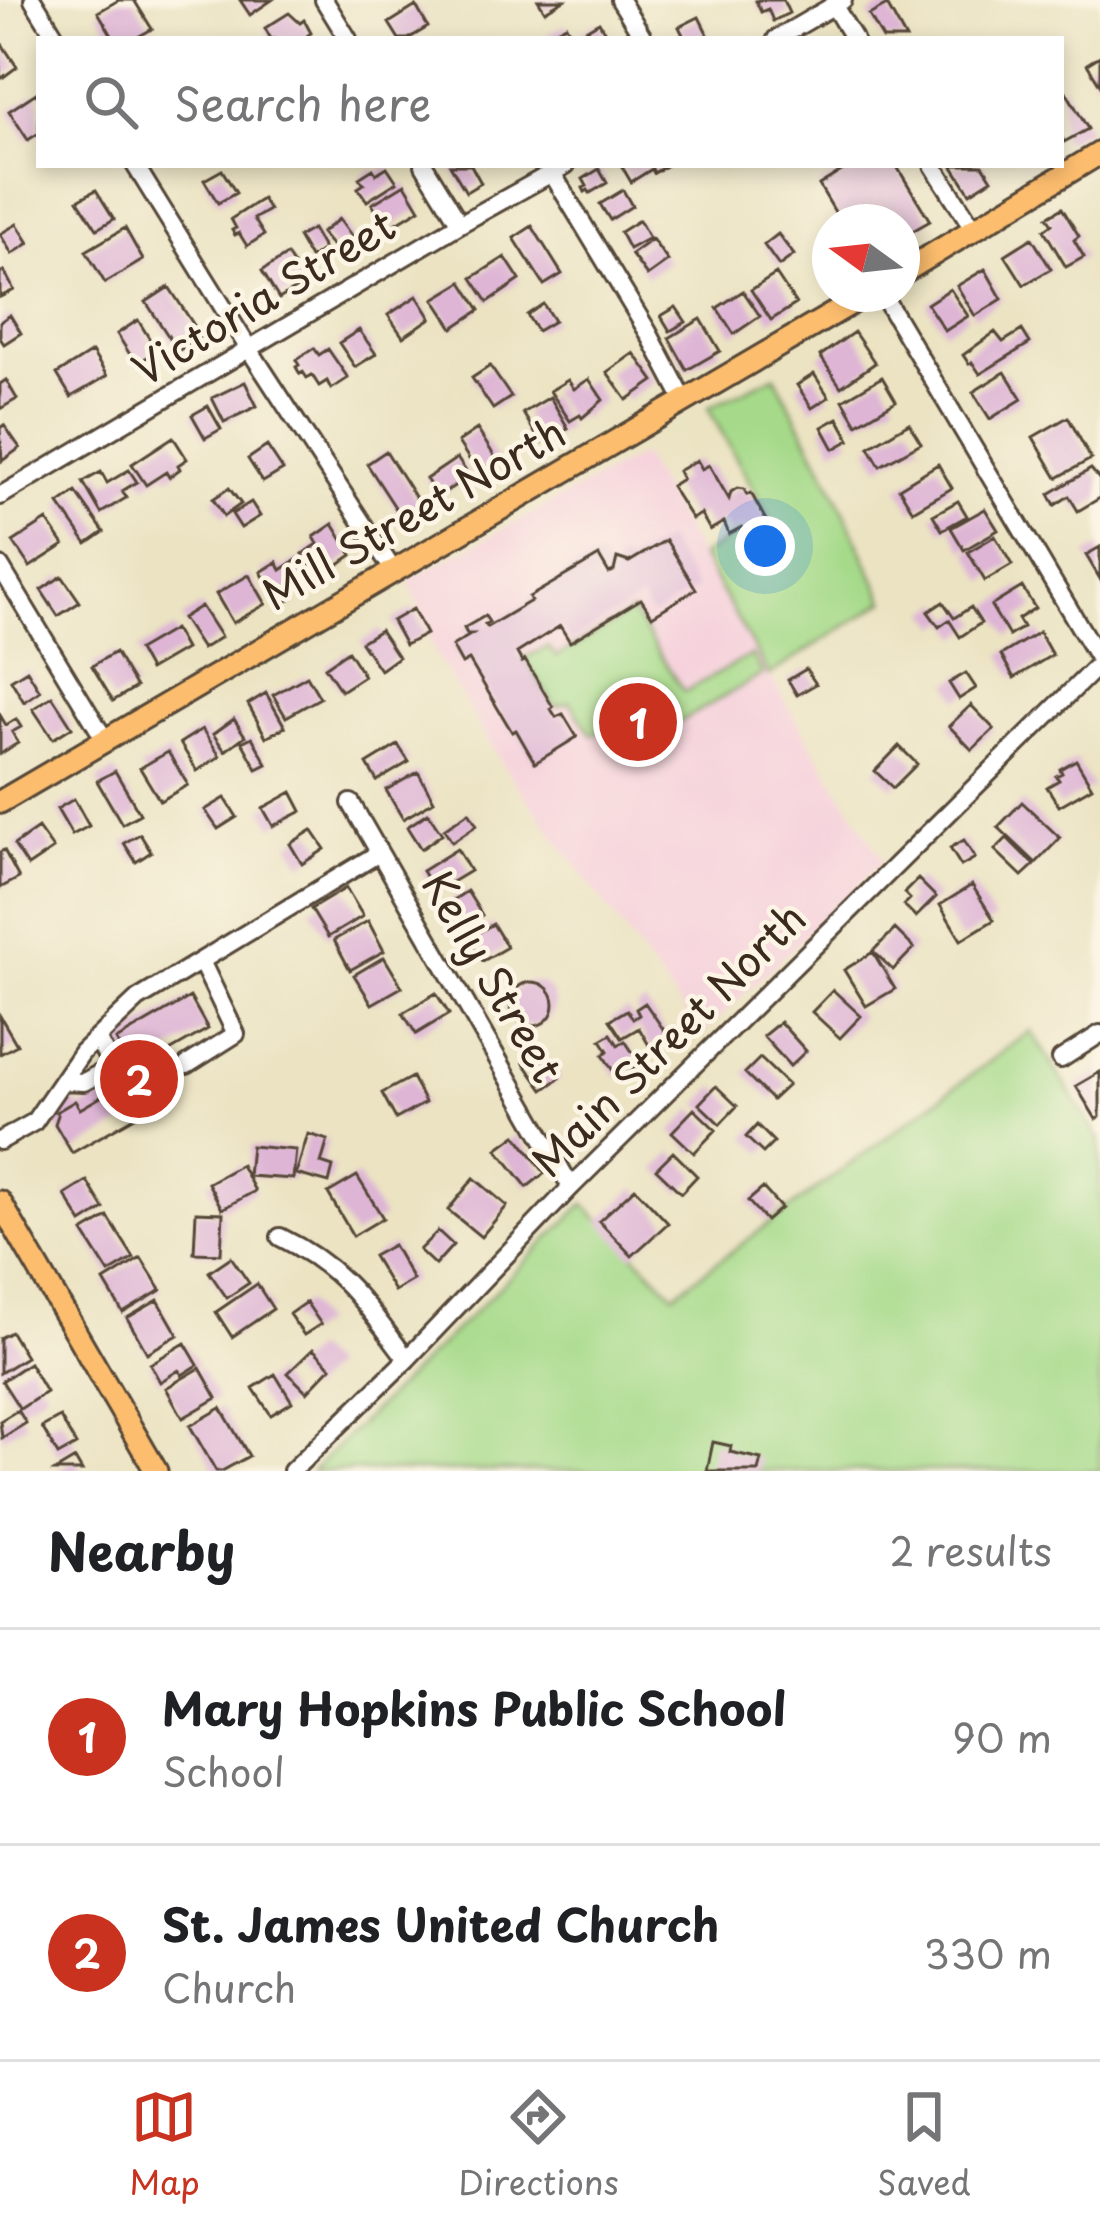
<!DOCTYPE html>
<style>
:root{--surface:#fff;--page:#f6f6f6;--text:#202124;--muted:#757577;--line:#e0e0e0;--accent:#c8321e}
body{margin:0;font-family:"Playpen Sans",sans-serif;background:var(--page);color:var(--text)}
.compass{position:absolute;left:812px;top:204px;width:108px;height:108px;border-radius:50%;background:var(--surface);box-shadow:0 6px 18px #0003;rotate:285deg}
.you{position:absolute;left:765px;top:546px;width:42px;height:42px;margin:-30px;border:9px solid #fff;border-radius:50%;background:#1a73e8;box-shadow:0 0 0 18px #1a73e833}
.badge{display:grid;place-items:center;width:78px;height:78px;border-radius:50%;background:var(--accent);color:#fff;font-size:39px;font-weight:700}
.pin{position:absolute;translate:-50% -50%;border:6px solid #fff;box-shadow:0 3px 12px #0006}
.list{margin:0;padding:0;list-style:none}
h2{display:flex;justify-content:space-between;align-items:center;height:156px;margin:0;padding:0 48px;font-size:51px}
h2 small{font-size:39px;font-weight:400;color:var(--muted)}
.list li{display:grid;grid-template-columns:78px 1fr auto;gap:36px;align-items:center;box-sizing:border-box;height:216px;padding:0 48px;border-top:3px solid var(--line)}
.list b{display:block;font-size:45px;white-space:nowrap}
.list p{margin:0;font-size:39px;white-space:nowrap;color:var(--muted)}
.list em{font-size:39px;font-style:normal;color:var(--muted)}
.icon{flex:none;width:66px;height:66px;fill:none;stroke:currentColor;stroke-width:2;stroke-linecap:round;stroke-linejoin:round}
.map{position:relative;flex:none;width:1100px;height:1471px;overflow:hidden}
.search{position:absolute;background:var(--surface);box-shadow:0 6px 18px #0003;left:36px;right:36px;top:36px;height:132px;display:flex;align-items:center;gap:30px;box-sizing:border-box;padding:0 42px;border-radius:0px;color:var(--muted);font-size:45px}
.sheet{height:588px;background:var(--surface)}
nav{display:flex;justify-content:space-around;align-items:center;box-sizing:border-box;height:168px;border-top:3px solid var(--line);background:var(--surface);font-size:33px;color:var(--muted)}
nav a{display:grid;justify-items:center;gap:6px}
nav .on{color:var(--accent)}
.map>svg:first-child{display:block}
.built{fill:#f5cfdb}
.green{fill:#a6da8a;stroke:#708254;stroke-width:3}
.building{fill:#deb5d5}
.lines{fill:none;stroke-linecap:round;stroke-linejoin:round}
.minor-casing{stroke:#554637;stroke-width:22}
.major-casing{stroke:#554637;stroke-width:27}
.minor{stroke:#fff;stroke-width:16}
.major{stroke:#fcbd6e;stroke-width:21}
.labels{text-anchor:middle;stroke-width:9;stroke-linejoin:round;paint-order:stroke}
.street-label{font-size:42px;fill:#3b2a1e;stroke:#fcf5e5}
</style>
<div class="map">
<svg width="1100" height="1471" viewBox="0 0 1100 1471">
<rect width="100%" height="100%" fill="#fcf5e5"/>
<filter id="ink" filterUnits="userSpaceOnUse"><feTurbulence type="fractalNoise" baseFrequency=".00833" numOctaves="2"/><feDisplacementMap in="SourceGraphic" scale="24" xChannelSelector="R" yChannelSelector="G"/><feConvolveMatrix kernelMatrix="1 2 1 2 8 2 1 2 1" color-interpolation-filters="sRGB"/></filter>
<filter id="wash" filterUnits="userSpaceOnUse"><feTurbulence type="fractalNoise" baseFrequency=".004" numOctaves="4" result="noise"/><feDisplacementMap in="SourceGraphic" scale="48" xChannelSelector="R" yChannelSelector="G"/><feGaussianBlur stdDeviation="2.7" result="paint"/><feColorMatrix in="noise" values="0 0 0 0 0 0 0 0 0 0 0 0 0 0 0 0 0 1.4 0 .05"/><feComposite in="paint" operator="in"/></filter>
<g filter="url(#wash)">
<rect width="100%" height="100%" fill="#ebe3c2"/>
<!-- built -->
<path class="built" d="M641 455 769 675 883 861 701 1035 506 770 435 653 409 580Z"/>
<!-- green -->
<path class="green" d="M775 376 832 486 885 601 769 675 701 556 740 533 765 568 789 552 708 408Z
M632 612 684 692 751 655 763 674 628 752 613 727 592 735 570 702 556 706 523 658 549 647 556 657Z
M1031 1031 1100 1140V1471H312L584 1204 674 1294Z"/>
<g id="blocks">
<!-- building -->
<path class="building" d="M119 0H134L152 29 134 39H114L98 12Z
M240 0H272L250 15Z
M538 0H564L545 11Z
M759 0H783L789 13 773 21 768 9 761 12 756 1Z
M887 5 906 39H883L869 15Z
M416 6 428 27 408 39H399L389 23Z
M289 13 300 23 304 20 311 33 308 35 310 39H271L265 28Z
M699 17 710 39H685L679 27Z
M599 22 609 39H580L577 35Z
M566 25 574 39H550L547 35Z
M0 41 17 67 2 78 0 75Z
M1100 56V85L1087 64Z
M1061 83 1088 129 1064 142 1061 136Z
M36 93 39 98V133L28 140 9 111Z
M450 165H471L481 183 466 192Z
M621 165H667L654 173 652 169 631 182Z
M851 165H896L930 221 902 237V222H841L819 185Z
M952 165H983L992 179 970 193Z
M387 167 397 182 367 201 358 188 364 184 359 178 373 169 376 174Z
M599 169 607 183 590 193 588 190 585 192 583 188 587 186 583 179Z
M222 170 236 193 218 203 204 180Z
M405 184 420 209 387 229 372 204Z
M96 190 114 219 97 229 78 200Z
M623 190 632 206 610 220 600 204Z
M262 199 269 210 254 219 264 235 247 246 239 233 235 235 232 230 236 228 231 219Z
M1062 208 1079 236 1074 240 1084 257 1066 267 1044 230 1052 224 1047 217Z
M339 219 353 238 336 251 321 233Z
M639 220 649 238 629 249 620 232Z
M17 224 29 243 12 254 0 234Z
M532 226 562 274 544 285 514 238Z
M125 228 143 260 105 283 86 251Z
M312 229 324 250 310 258 298 237Z
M778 234 794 255 779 266 764 245Z
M1032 238 1051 269 1024 285 1005 255Z
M652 239 668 261 647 276 631 254Z
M287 255 305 283 279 299 262 271Z
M505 257 520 280 488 302 472 278Z
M985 269 1002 299 975 316 957 286Z
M4 271 14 290 0 297V273Z
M776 274 796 304 771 320 751 290Z
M462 282 480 310 453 328 434 299Z
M169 287 201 336 178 351 146 302Z
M950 289 968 316 945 331 927 304Z
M743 291 760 316 734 334 717 308Z
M417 296 431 318 403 337 388 315Z
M543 304 554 321 537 331 527 315Z
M676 307 686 322 670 331 661 316Z
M10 315 21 333 4 344 0 338V322Z
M701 319 720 351 687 370 669 338Z
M138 320 157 351 136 364 117 334Z
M359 330 376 354 355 367 339 343Z
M1022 330 1030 343 980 374 972 362 969 364 963 355 995 332 1003 342Z
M854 332 875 363 841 387 820 356Z
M314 348 319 355 328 349 348 378 331 389 327 381 319 386 312 375 307 378 303 372 300 374 296 367 299 365 296 360Z
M92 352 107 376 71 397 57 374Z
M634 353 654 381 627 400 607 372Z
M490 366 511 397 493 409 472 378Z
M1005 372 1022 399 990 419 973 392Z
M814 374 829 397 812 408 797 385Z
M882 377 896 401 857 424 843 400Z
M589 379 603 400 582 418 580 415 570 421 550 391 568 380 574 389Z
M6 380 17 399 0 409V384Z
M245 382 257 406 224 422 212 398Z
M550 397 568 428 541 443 523 413Z
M208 406 221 429 205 438 192 415Z
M1068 417 1091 459 1057 478 1033 437Z
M838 418 850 440 834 449 822 427Z
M909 423 921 443 880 466 869 447Z
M4 425 20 448 2 461 0 428Z
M477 429 497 460 478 473 458 442Z
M173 437 187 459 178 465 180 469 169 477 166 472 146 485 132 464Z
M267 446 283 470 263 482 248 459Z
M386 451 421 506 402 518 367 464Z
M457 458 469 476 438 497 426 479Z
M697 460 702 469 709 465 729 499 731 492 737 488 744 489 747 495 751 493 783 551 766 561 742 527 729 534 724 522 710 530 701 514 692 519 671 486 682 479 678 471Z
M938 464 952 488 913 511 899 488Z
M1091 469 1100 480V498L1078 511 1069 496 1055 505 1049 494Z
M129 470 137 482 122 491 126 498 101 513 83 482 101 472 107 483Z
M229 488 241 504 224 516 213 499Z
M76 492 104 532 87 544 59 504Z
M958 501 967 516 942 530 933 515Z
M251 502 260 516 241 528 232 514Z
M985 509 998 530 964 550 951 528Z
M47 520 64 545 30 567 13 542Z
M333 524 352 555 335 567 331 561 315 572 303 554 318 544 314 537Z
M995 536 1012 565 985 581 968 552Z
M666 540 696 589 652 616 641 599 570 642 560 626 517 653 522 662 525 660 553 707 551 709 556 717 563 714 577 737 535 763 516 730 512 732 469 660 462 664 452 646 472 634H467L464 628 485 616 489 622 485 624 487 627 531 601 529 597 599 556 609 573 614 571 617 558 629 562Z
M1100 547V579L1086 555Z
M298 559 309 576 290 592 293 597 287 601 284 595 277 599 261 572 277 562 281 570Z
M249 575 266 604 233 623 216 594Z
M62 576 80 602 58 616 41 590Z
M1022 587 1035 608 1018 619 1023 627 1009 636 991 606Z
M943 602 954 618 971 607 981 623 960 637 949 620 939 627 928 612Z
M201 606 221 637 202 649 182 618Z
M413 609 426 634 405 645 392 621Z
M174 629 185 649 149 670 138 650Z
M380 630 398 657 380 670 361 642Z
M1039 632 1052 655 1014 678 1001 655Z
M348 651 364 676 341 691 325 667Z
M115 652 136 687 113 701 92 666Z
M806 669 816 684 797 695 788 680Z
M27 670 40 691 24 702 11 680Z
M966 673 976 688 959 699 949 683Z
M307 676 320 698 286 717 273 695Z
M266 693 285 727 266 737 248 704Z
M52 696 72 727 53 739 33 709Z
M971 705 994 729 972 750 949 726Z
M0 715 6 725 16 719 21 727 12 732 18 743 0 754Z
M234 719 245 736 225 751 213 734Z
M202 729 220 756 197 771 180 743Z
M252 737 267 764 257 769 242 742Z
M398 745 409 762 377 781 367 764Z
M899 746 917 764 893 788 875 771Z
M168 752 188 785 160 801 140 768Z
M1076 760 1092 787 1059 806 1047 787 1059 780 1056 776 1062 773 1060 769Z
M115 771 140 814 122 824 97 781Z
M418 772 434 801 403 819 386 790Z
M292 792 302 811 273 826 263 808Z
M225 798 237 817 218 829 205 810Z
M74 799 89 826 72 835 57 809Z
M1022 802 1060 838 1036 863 998 827Z
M469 812 477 825 452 842 444 829Z
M428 813 442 834 421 849 407 827Z
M38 828 53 849 28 866 14 845Z
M312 830 325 849 302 864 290 844Z
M140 834 151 852 136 862 124 843Z
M1007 838 1034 865 1022 876 995 850Z
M964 840 975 858 961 866 950 848Z
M457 849 470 871 435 892 422 871Z
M4 850 19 878 0 888V852Z
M918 879 936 897 916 917 904 905 910 899 904 893Z
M972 885 994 920 961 940 940 905Z
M346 888 363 916 328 937 311 909Z
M467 891 482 915 462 928 447 904Z
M368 921 384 951 350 970 334 940Z
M493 924 507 947 483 961 469 938Z
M895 929 914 948 893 970 873 951Z
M873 952 895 989 866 1006 844 970Z
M384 957 402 987 372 1004 354 975Z
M510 1004a22 22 0 1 1 44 0a22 22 0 1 1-44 0Z
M833 990 861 1016 840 1038 812 1012Z
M436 993 449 1014 416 1034 403 1013Z
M190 997 208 1029 159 1057 162 1062 151 1068 168 1098 72 1153 55 1124 58 1115 56 1112 75 1101 80 1109 123 1084 117 1074 131 1066 116 1040Z
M645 1003 668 1036 650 1047 639 1028 622 1038 610 1020 627 1010 633 1019 639 1015 636 1009Z
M0 1016 17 1045 0 1054Z
M780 1022 806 1051 790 1066 763 1036Z
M611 1034 618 1045 625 1041 639 1062 634 1066 636 1068 623 1077 621 1074 617 1077 603 1055 608 1051 601 1040Z
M541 1051 560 1078 543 1090 524 1063Z
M760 1058 788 1085 772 1100 745 1073Z
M1100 1072V1117L1096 1119 1076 1086Z
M412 1077 425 1103 396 1119 382 1093Z
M716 1086 737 1106 720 1124 699 1104Z
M694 1109 716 1130 694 1153 672 1132Z
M757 1125 774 1142 763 1153 746 1137Z
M308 1134 328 1140 321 1163 333 1167 329 1183 296 1174Z
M516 1135 545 1173 527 1187 497 1149Z
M251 1146 296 1150 293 1179 248 1176Z
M673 1152 697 1176 681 1193 656 1169Z
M241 1165 255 1191 222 1209 208 1183Z
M357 1176 383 1218 353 1236 328 1193Z
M474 1178 507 1206 481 1237 448 1210Z
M87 1181 104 1209 82 1223 65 1195Z
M635 1188 668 1223 632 1256 599 1221Z
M763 1188 781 1208 766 1221 748 1201Z
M196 1212 223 1213 221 1254 194 1253Z
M108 1217 134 1258 109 1273 83 1232Z
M438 1231 453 1245 435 1265 419 1250Z
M393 1245 413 1280 394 1291 373 1256Z
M231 1257 249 1283 227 1298 209 1272Z
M141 1258 161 1290 123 1313 104 1281Z
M257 1284 273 1309 232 1337 216 1312Z
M158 1300 178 1335 147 1353 127 1318Z
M306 1302 321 1324 304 1335 289 1314Z
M11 1332 26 1357 0 1373V1338Z
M185 1343 198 1365 182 1375 179 1370 160 1382 150 1364Z
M313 1349 331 1367 307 1392 288 1373Z
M29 1363 46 1392 20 1409 2 1381Z
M200 1368 217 1398 183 1418 166 1388Z
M275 1374 292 1402 271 1415 253 1388Z
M221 1408 249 1456 222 1471H216L190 1426Z
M18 1410 26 1423 2 1438 0 1421Z
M60 1417 76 1445 58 1455 42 1427Z
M713 1442 731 1446 730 1452 761 1459 758 1471H707Z
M75 1459 82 1471H55Z"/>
</g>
</g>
<g filter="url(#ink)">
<use href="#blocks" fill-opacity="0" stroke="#554637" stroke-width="3"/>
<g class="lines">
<defs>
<path id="minor" d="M33 0 57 39
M324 0 348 39
M620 0 644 39
M834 6 854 39
M776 39 843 0
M135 165 249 349 393 570
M424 165 460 224
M933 165 973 228
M552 173 648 332 685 402
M882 294 1100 661
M0 496 460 224 566 165
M0 566 105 740
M351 803 571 1187
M1061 1059 1100 1034
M187 1065 236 1034 201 961
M62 1081 84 1082 109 1068 110 1063 97 1038
M0 1141 34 1122 82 1052 138 999 379 853
M280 1237C344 1268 365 1304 407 1359
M292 1471 407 1359 571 1187 1100 663"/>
<path id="major" d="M902 273 1100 153
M0 802 867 294
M0 1202 156 1471"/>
</defs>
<!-- minor casing -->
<use href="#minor" class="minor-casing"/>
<!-- major casing -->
<use href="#major" class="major-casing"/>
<!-- minor -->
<use href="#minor" class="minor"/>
<!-- major -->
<use href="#major" class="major"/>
</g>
</g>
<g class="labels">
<!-- street labels -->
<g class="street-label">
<text transform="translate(264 298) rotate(-31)" y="15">Victoria Street</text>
<text transform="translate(414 514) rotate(-30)" y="15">Mill Street North</text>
<text transform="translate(492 977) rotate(60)" y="15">Kelly Street</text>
<text transform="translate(669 1040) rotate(-45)" y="15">Main Street North</text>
</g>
</g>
</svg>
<svg class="compass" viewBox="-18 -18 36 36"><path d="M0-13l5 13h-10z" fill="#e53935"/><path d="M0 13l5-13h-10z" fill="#757577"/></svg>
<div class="you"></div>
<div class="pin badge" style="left:638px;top:722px">1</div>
<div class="pin badge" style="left:139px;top:1079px">2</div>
<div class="search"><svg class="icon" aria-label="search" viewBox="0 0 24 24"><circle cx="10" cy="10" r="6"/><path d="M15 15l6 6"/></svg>Search here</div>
</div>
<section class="sheet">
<h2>Nearby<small>2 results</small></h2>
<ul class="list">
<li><span class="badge">1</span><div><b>Mary Hopkins Public School</b><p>School</p></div><em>90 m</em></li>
<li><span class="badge">2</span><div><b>St. James United Church</b><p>Church</p></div><em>330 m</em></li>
</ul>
</section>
<nav>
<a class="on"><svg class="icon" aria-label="map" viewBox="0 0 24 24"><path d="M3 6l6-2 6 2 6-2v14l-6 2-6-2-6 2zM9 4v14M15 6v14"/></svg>Map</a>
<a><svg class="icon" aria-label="directions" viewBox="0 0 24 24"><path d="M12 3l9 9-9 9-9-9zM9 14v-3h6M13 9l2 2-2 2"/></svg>Directions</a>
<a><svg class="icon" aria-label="saved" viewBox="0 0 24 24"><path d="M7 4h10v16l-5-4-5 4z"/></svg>Saved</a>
</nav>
